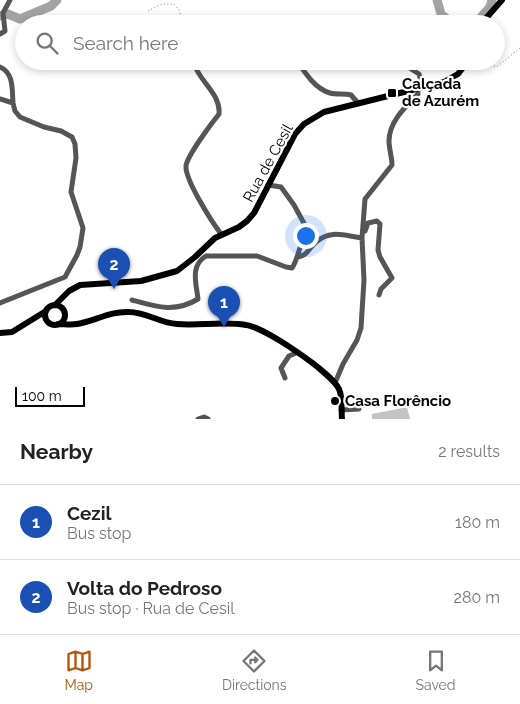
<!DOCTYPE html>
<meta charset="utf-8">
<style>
:root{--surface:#fff;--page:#f6f6f6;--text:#222;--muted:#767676;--line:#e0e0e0;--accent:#b45309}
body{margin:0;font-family:Raleway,sans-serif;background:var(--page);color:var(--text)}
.scale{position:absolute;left:15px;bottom:12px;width:70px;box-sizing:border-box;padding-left:5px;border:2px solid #000;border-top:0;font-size:14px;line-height:18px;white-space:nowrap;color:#000;-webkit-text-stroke:4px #fff;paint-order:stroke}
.you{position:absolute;left:305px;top:235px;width:18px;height:18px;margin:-12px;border:4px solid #fff;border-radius:50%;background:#1a73e8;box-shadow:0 0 0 8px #1a73e833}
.badge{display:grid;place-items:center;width:32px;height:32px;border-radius:50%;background:var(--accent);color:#fff;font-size:16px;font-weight:700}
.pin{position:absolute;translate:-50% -41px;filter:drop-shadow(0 1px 2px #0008)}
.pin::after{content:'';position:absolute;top:26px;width:18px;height:15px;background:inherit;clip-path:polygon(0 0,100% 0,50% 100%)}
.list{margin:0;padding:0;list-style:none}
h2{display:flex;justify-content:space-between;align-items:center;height:65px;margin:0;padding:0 20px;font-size:21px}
h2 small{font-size:16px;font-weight:400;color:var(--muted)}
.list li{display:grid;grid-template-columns:32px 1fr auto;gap:15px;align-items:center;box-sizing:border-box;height:75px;padding:0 20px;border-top:1px solid var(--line)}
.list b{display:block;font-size:19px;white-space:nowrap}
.list p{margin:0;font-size:16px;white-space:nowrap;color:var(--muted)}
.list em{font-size:16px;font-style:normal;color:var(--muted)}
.icon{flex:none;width:28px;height:28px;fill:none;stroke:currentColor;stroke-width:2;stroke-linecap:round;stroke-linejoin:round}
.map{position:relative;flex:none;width:520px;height:419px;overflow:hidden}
.search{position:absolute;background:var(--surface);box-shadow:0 2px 8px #0003;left:15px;right:15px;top:15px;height:55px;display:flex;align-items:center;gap:12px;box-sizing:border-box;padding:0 18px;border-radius:28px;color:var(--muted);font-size:19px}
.sheet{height:215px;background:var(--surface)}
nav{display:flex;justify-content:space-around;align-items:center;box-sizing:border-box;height:70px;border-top:1px solid var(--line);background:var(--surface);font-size:14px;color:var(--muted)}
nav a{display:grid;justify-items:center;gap:2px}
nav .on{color:var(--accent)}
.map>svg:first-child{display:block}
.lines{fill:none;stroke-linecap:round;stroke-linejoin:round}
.river{stroke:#a3a3a3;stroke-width:9}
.building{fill:#c4c4c4}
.path{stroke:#777;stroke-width:1;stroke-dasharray:1 2.5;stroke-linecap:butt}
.minor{stroke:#555;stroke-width:5}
.major{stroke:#000;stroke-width:6}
.poi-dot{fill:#000;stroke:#fff;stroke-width:2}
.labels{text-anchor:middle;stroke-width:4.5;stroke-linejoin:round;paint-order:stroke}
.poi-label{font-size:15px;font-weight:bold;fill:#000;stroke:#fff;text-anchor:start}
.street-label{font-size:15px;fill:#000;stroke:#fff}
</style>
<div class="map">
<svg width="520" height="419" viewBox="0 0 520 419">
<rect width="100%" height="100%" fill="#fff"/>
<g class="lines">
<!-- river -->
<path class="river" d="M437 0 441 14 453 24
M0 16 8 14 20 19 51 6 57 0
M475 24 490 7 492 0"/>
</g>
<!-- building -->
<path class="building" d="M407 407 410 419H372V414Z"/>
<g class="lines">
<!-- path -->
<path class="path" d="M148 11 162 4H174L179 10 183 24
M481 61 491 66H498L520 48"/>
<!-- minor -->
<path class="minor" d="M0 34 5 31 3 13 10 0
M193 61C198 81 221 93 219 114 211 124 187 156 186 166 185 180 212 222 221 234
M298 61C304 73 316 89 330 93 337 95 344 93 351 95L358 103
M0 67C14 73 12 90 13 103L0 99
M408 67 419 74 423 88
M365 231 368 223 377 221 380 224 378 250 380 257 392 278 381 289 379 295
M206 256H257L286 267 292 268C298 260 302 238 306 227L294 205 281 187 268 185
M298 257C308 255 308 249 316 242 331 229 345 236 362 238
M132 300C157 307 175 313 198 299 196 282 190 266 206 256
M0 303 65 277 77 255 80 247 83 228 71 192 76 158 75 144 72 137 61 131 44 127 20 117 15 111 13 103
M285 378 281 368 289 356 296 353
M335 383 343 364 357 340 361 328 364 280 362 238 365 199 392 165C392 157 389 149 389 141 389 122 405 107 418 94V90
M341 410 359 409
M198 419 204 417 208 419"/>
<!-- major -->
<path class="major" d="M481 24 502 0
M55 305 69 291 80 285 141 281 177 271 195 257 215 238 239 227 247 221 254 213 295 134 304 124 324 112 444 82 458 74 468 61
M45 315a10 10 0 1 1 20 0a10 10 0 1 1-20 0Z
M58 324C64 324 71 325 77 324 95 321 110 311 129 312 146 312 160 323 177 324 199 326 223 321 246 325 264 327 331 372 339 389 343 398 341 410 342 419
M0 333 12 332 46 311"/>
</g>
<!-- markers -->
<g class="poi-dot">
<rect x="387" y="88" width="10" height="10" rx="2.5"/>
<circle cx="335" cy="401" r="5"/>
</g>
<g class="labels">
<!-- poi labels -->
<g class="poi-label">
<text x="402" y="89">Calçada<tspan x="402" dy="17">de Azurém</tspan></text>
<text x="345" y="406">Casa Florêncio</text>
</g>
<!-- street labels -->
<g class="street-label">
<text transform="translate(268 163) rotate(-61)" y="5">Rua de Cesil</text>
</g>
</g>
</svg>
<div class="scale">100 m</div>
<div class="you"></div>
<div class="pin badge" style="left:224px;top:327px;background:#1a4fb4">1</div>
<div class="pin badge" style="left:114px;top:289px;background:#1a4fb4">2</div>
<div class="search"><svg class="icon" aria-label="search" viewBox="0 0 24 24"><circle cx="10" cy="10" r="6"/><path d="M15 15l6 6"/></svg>Search here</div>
</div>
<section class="sheet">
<h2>Nearby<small>2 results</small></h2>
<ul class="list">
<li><span class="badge" style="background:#1a4fb4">1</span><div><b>Cezil</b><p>Bus stop</p></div><em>180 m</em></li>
<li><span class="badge" style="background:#1a4fb4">2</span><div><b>Volta do Pedroso</b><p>Bus stop · Rua de Cesil</p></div><em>280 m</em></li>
</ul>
</section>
<nav>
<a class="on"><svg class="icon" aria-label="map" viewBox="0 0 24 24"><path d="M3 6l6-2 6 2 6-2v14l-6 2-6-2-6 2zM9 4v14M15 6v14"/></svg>Map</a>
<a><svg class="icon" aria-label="directions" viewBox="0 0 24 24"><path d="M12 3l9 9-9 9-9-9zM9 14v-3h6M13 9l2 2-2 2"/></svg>Directions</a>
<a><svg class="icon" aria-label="saved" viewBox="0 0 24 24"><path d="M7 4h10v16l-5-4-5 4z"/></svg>Saved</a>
</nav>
